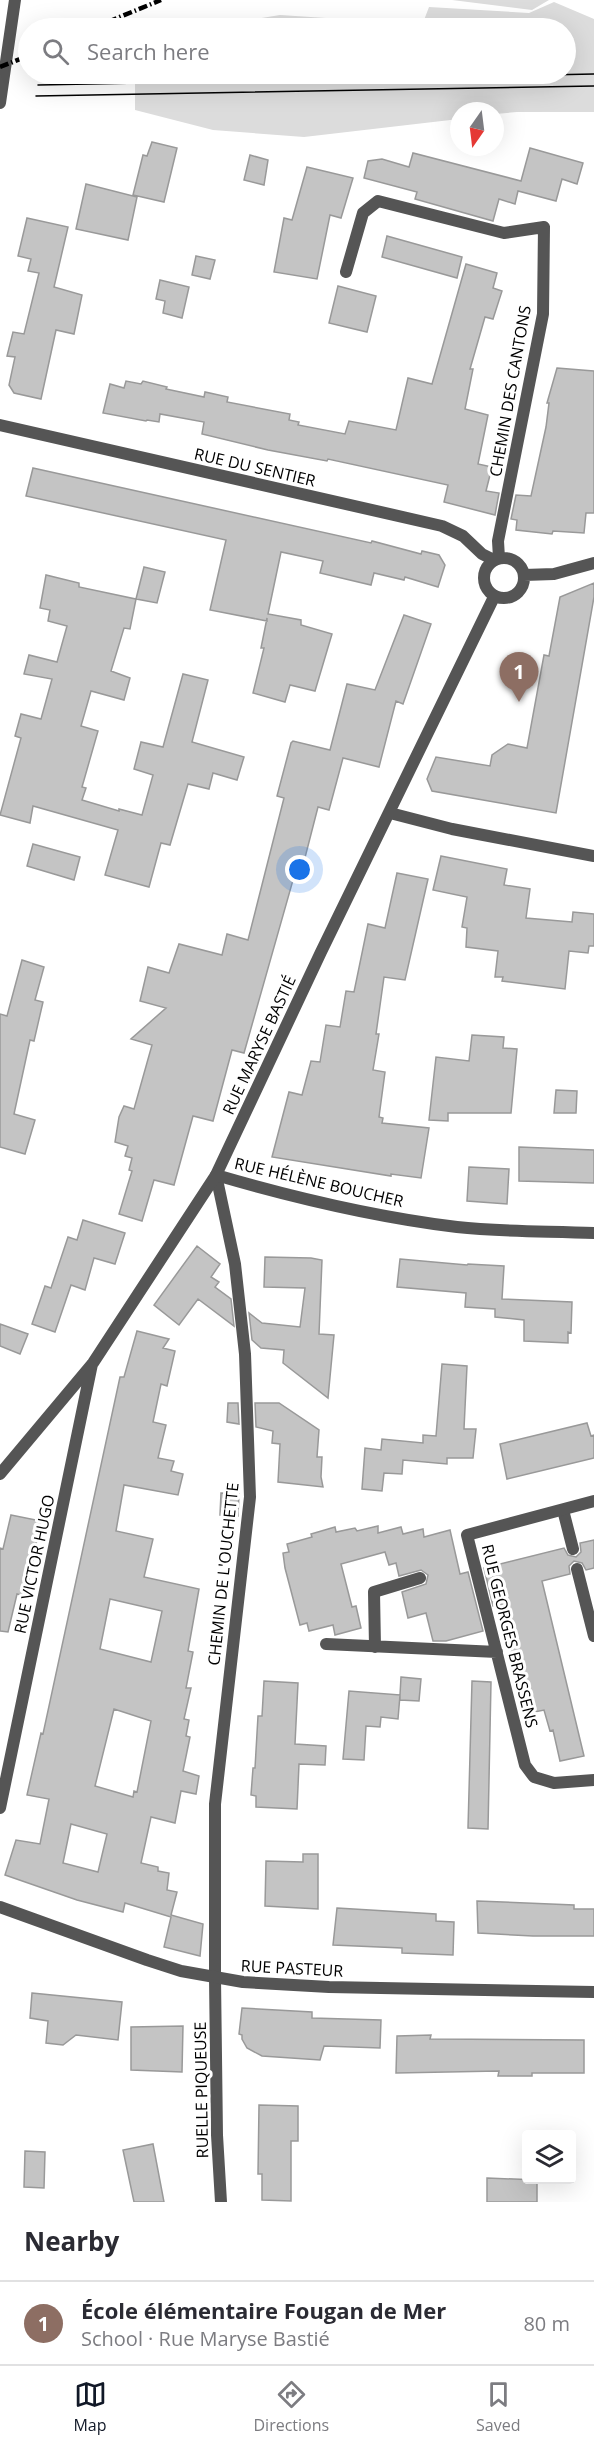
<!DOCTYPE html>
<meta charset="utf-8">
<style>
:root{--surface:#fff;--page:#f7f7f7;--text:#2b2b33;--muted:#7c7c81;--line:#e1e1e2;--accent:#111827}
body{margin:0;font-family:"Open Sans",sans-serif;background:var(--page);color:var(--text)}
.controls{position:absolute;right:18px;bottom:18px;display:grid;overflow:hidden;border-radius:6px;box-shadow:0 6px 24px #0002}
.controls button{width:54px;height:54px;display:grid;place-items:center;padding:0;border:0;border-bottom:2px solid var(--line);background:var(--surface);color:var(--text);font:30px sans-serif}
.compass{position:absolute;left:450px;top:102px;width:54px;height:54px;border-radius:50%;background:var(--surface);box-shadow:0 6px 24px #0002;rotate:194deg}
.you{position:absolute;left:300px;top:870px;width:21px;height:21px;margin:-15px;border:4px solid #fff;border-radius:50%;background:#1a73e8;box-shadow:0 0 0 9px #1a73e833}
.badge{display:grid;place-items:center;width:39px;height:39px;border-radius:50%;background:var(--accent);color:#fff;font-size:20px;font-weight:700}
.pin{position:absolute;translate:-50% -50px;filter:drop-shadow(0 2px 3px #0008)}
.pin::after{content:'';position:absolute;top:32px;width:21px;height:18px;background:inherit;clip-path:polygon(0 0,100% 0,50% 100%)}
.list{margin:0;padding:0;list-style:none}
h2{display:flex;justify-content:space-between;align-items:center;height:78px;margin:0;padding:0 24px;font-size:26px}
h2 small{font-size:20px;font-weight:400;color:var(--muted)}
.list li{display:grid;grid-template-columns:39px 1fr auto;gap:18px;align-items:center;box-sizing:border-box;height:84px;padding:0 24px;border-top:2px solid var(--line)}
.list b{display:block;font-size:22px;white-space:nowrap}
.list p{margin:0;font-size:20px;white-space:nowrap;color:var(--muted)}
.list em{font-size:20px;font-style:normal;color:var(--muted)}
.icon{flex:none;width:33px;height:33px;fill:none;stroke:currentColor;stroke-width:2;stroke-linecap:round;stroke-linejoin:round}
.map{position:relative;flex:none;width:594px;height:2202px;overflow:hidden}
.search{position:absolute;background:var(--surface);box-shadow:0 6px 24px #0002;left:18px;right:18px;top:18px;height:66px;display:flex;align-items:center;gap:15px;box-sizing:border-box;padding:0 21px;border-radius:33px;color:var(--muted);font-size:22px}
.sheet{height:162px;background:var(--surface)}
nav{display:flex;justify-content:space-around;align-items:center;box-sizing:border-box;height:84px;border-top:2px solid var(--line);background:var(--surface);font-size:16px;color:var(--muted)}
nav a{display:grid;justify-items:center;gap:3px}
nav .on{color:var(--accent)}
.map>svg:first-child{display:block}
.green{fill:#dcdcdc}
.building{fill:#c4c4c4;stroke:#999;stroke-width:1.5;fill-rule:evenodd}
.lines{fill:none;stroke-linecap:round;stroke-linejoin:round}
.service{stroke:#555;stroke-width:12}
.minor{stroke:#555;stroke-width:12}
.tertiary{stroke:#555;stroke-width:12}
.tram{stroke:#000;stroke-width:1.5}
.rail{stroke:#000;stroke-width:4.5;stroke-dasharray:9 3 1.5 3;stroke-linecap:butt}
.labels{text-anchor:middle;stroke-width:6;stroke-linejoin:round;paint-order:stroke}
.street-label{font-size:16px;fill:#000;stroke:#fff}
</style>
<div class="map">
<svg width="594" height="2202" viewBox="0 0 594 2202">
<rect width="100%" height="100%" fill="#fff"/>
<!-- green -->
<path class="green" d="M452 0H549L532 10Z
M554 2 594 19V112H517L495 114V111H459V119L304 137 213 130 135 110V74H566V28H421L429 7 529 13Z
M280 15 326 18 392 28H216L232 23Z"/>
<!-- building -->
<path class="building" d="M152 142 177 148 164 202 133 195 143 155 147 156Z
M530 148 583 163 577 184 562 179 556 201 518 191 515 204 499 199 493 221 415 199 417 192 364 178 368 161 382 159 409 167 413 153 521 181Z
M250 155 268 160 264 185 244 180Z
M307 167 353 178 341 218 330 215 317 279 274 272 284 218 292 220Z
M86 184 137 197 128 240 76 229Z
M27 218 68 227 54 287 82 295 74 334 56 330 41 399 14 393 9 385 15 357 7 356 13 332 24 334 39 273 28 271 31 259 18 256Z
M387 236 462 257 457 278 382 257Z
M196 256 215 260 210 279 192 275Z
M466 264 497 273 493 288 502 291 493 319 485 317 470 369H473L465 409 488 415 478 464 492 467 486 491 499 493 495 515 444 502 448 485 328 459 327 461 268 450 202 434 204 422 160 414 159 422 147 420 146 421 103 413 110 384 124 388 126 381 141 384 143 381 167 387 166 389 204 397 205 392 228 397 227 402 290 414 289 420 299 422 298 425 345 434 349 421 396 430 408 378 432 384Z
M160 280 189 287 182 318 163 313 165 301 156 299Z
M338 286 376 296 367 332 329 323Z
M557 368 594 371V513H586L584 533 553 531 552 534 516 530 517 520 511 519 516 495 531 496 546 427 549 403H547Z
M33 468 371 543 372 541 421 554 422 551 439 555 445 565 438 587 405 577 404 580 374 573 371 585 320 573 323 561 281 552 268 614 301 620V625L332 634 315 691 290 685 285 702 253 693 264 648H261L267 618V621L210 610 226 540 26 496Z
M144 567 165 572 157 603 136 599 130 629 124 628 111 671 130 678 124 700 91 691 81 726 98 731 82 787 86 788 82 800 119 811V809L142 815 153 775 134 769 141 742 163 747 183 674 208 680 192 742 244 757 237 780 213 773 209 789 188 784 170 845 161 843 149 887 105 875 118 830 33 806 30 823 0 815 21 738 15 736 21 714 41 719 52 679 24 674 29 655 57 662 67 626 48 621 50 610 40 608 46 575 79 583V587L136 599Z
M594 583V597L556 813 432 791 427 779 436 757 490 766 492 755 508 744 527 748 544 655 549 656 560 597Z
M404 615 431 624 403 704 396 701 379 767 343 758 329 810 318 807 299 881 293 880 244 1053 232 1050 213 1121 193 1116 174 1185 154 1180 142 1221 119 1214 132 1171 129 1170 132 1158 125 1156 128 1146 115 1142 119 1117 124 1106 134 1109 152 1045 131 1039 166 1008 140 1001 148 967 169 973 179 944 222 955 227 934 248 940 284 798 277 796 291 743 293 741 330 750 347 684 375 690Z
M33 844 80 857 74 880 27 866Z
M441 856 507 869 504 885 530 889 526 918 572 922 573 912 594 914V946H589L588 953 569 951 565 989 502 981 503 977H495L498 951 466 947 467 928 462 927 467 897 433 890Z
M397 873 428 879 405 980 384 977 376 1034H379L373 1070 385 1072 379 1117 383 1118 382 1123 429 1128 421 1178 391 1174V1176L272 1157 289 1092 302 1095 311 1061 320 1062 326 1025 340 1027 346 991 354 992 368 924 385 928Z
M22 960 44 967 35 1000 43 1002 34 1041 30 1040 14 1114 35 1120 25 1154 0 1147V1014L7 1016Z
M472 1035 504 1037 503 1048 517 1049 511 1113H448V1121L429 1120 436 1057 469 1061Z
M556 1090 577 1091 576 1113H554Z
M519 1147 594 1150V1183L519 1181Z
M469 1167 509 1169 507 1204 467 1201Z
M83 1220 125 1233 115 1264 94 1258 85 1290 71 1285 55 1332 32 1324 45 1286 51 1288 68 1237 77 1240Z
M197 1246 220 1264 211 1277 219 1282 215 1287 231 1299 234 1326 198 1299 179 1325 154 1305Z
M265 1257 311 1258 322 1260 319 1334 334 1335 328 1398 283 1363 284 1350 261 1348 252 1340 249 1313 262 1323 300 1327 305 1288 264 1287Z
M400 1259 467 1265 468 1264 504 1266 502 1299 572 1302 571 1333 568 1332V1343L524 1341V1320L495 1317V1309L465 1307 466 1293 397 1287Z
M0 1324 28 1334 20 1354 0 1346Z
M137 1331 169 1339 163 1348 175 1351 167 1386 161 1384 153 1422 166 1425 158 1458 174 1461 171 1471 183 1474 178 1495 124 1485 116 1531 153 1539 144 1577 199 1589 188 1651 193 1652 186 1688H191L184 1719 189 1720 186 1736 190 1737 183 1771 199 1776 196 1794 181 1791 175 1823 151 1817 141 1863 158 1867V1871L169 1873 167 1890 177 1892 171 1915 203 1924 200 1956 164 1947 171 1917 125 1903 123 1912 77 1900 5 1875 16 1840 40 1844 49 1799 27 1795 41 1733 43 1734 120 1377H124ZM110 1599 162 1611 151 1662 100 1649ZM114 1709 151 1721 137 1792 134 1791 133 1797 95 1786ZM71 1824 107 1834 98 1872 63 1863Z
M442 1364 467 1366 464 1429H476L473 1458H447V1464L403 1460 402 1474 384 1473 382 1491 362 1489 365 1448 381 1450 382 1439 423 1443V1435L436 1436Z
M228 1403H238L239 1424 227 1422Z
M255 1403H279L319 1430 317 1457H322L321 1477 323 1487 278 1482 280 1444 272 1443 273 1431 256 1427Z
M587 1423 591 1436 594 1435V1458L507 1479 500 1444Z
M221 1493 239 1494 238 1516 220 1515Z
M11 1515 41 1521 25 1596 17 1594 8 1632 0 1631V1548L3 1549Z
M378 1526V1533L401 1527 403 1534 423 1529 424 1537 450 1530 460 1574 468 1572 483 1631 446 1641H433L426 1613 408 1618 402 1592 426 1584 428 1575 421 1570 399 1576 396 1563 389 1565 385 1552 341 1564 352 1607 356 1606 361 1628 335 1635 333 1625 309 1631 307 1623 300 1625 285 1568 283 1553 289 1552 287 1544 312 1537 311 1534 335 1527 336 1532 355 1528 357 1531Z
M594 1540V1568L586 1570 582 1563 574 1561 569 1566 570 1574 542 1581 584 1756 560 1761 553 1730 550 1731 544 1710 524 1714 502 1605 493 1606 484 1568 564 1548 568 1555 576 1557 581 1552 580 1543Z
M401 1677 421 1679 419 1701 400 1700V1695L398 1719 381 1717 380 1727 366 1726 364 1760 343 1759 349 1691 400 1695Z
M264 1681 298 1683 295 1744 326 1746 325 1765 299 1764 297 1809 256 1807V1796L251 1795 253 1768H255L258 1716H262Z
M472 1681 491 1682 488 1829 468 1828Z
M303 1854H318V1909L265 1906 266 1861 303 1862Z
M477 1901 574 1905V1909H594V1936H533L478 1933Z
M337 1908 436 1914V1921L454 1922 453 1955 402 1953V1948L333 1945Z
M32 1993 122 2002 118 2040 76 2035 63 2045 46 2043 48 2021 30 2018Z
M242 2008 312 2012V2018L381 2020 380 2048 324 2046 320 2060 262 2056 247 2048 242 2039V2035L239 2034Z
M183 2026 182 2072 131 2070V2027Z
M431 2035 430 2039 584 2040V2073H532V2076H498L499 2071 396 2073 397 2036Z
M259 2105 298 2106V2141H291V2201L262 2200V2174H258Z
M153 2144 164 2202H134L123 2150Z
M25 2151 45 2152 44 2188 24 2187Z
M487 2178 537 2180V2202H487Z"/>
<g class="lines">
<!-- service -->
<path class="service" d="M563 1510 573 1549
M577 1569 594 1636
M215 1978V1804L250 1497 245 1354 235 1264 216 1175"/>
<!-- minor -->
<path class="minor" d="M0 103 15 0
M346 272 363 213 378 201 504 233 544 227 543 314 498 541 499 558
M0 425 442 526 463 536 482 554 494 560
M484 578a20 20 0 1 1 40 0a20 20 0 1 1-40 0Z
M524 575 554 574 594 563
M390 813 452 829 594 856
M216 1175C295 1198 375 1217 457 1227 502 1232 549 1231 594 1233
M0 1474 93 1363 216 1175 321 952 494 597
M594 1501 467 1535 525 1765 534 1777 554 1783 594 1780
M326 1644 497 1652
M375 1647 374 1592 420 1578
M0 1808 92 1364
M215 1978 217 2135 221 2202"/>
<!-- tertiary -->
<path class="tertiary" d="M0 1907 147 1960 181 1971 243 1982 329 1987 594 1992"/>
<!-- tram -->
<path class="tram" d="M38 85 594 74
M36 96 594 86"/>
<!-- rail -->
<path class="rail" d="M93 28 161 0
M0 67 28 56"/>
</g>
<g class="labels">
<!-- street labels -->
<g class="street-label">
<text transform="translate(510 391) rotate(-80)" y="6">CHEMIN DES CANTONS</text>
<text transform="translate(255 467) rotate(13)" y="6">RUE DU SENTIER</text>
<text transform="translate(259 1045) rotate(-65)" y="6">RUE MARYSE BASTIÉ</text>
<text transform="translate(319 1182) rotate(13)" y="6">RUE HÉLÈNE BOUCHER</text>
<text transform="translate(34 1564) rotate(-78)" y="6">RUE VICTOR HUGO</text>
<text transform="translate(223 1574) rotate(-84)" y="6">CHEMIN DE L'OUCHETTE</text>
<text transform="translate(510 1636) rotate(76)" y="6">RUE GEORGES BRASSENS</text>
<text transform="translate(292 1968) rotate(3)" y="6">RUE PASTEUR</text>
<text transform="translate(201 2090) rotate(-91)" y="6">RUELLE PIQUEUSE</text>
</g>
</g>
</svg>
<div class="controls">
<button><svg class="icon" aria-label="layers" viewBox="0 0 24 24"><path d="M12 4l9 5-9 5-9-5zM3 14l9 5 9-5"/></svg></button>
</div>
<svg class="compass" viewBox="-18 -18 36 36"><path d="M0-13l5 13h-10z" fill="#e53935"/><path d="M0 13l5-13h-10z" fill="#7c7c81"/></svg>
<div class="you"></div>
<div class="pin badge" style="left:519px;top:702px;background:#8d6e63">1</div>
<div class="search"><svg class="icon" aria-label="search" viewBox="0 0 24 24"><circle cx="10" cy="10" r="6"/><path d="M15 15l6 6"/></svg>Search here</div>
</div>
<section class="sheet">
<h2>Nearby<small></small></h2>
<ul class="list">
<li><span class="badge" style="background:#8d6e63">1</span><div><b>École élémentaire Fougan de Mer</b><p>School · Rue Maryse Bastié</p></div><em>80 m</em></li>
</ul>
</section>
<nav>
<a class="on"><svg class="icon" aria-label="map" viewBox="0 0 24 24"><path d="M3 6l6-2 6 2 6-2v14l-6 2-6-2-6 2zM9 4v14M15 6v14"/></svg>Map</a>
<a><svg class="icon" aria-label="directions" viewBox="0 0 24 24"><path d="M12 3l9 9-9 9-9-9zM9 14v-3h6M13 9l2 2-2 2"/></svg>Directions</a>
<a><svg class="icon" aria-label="saved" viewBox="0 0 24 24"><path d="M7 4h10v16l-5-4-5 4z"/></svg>Saved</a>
</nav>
